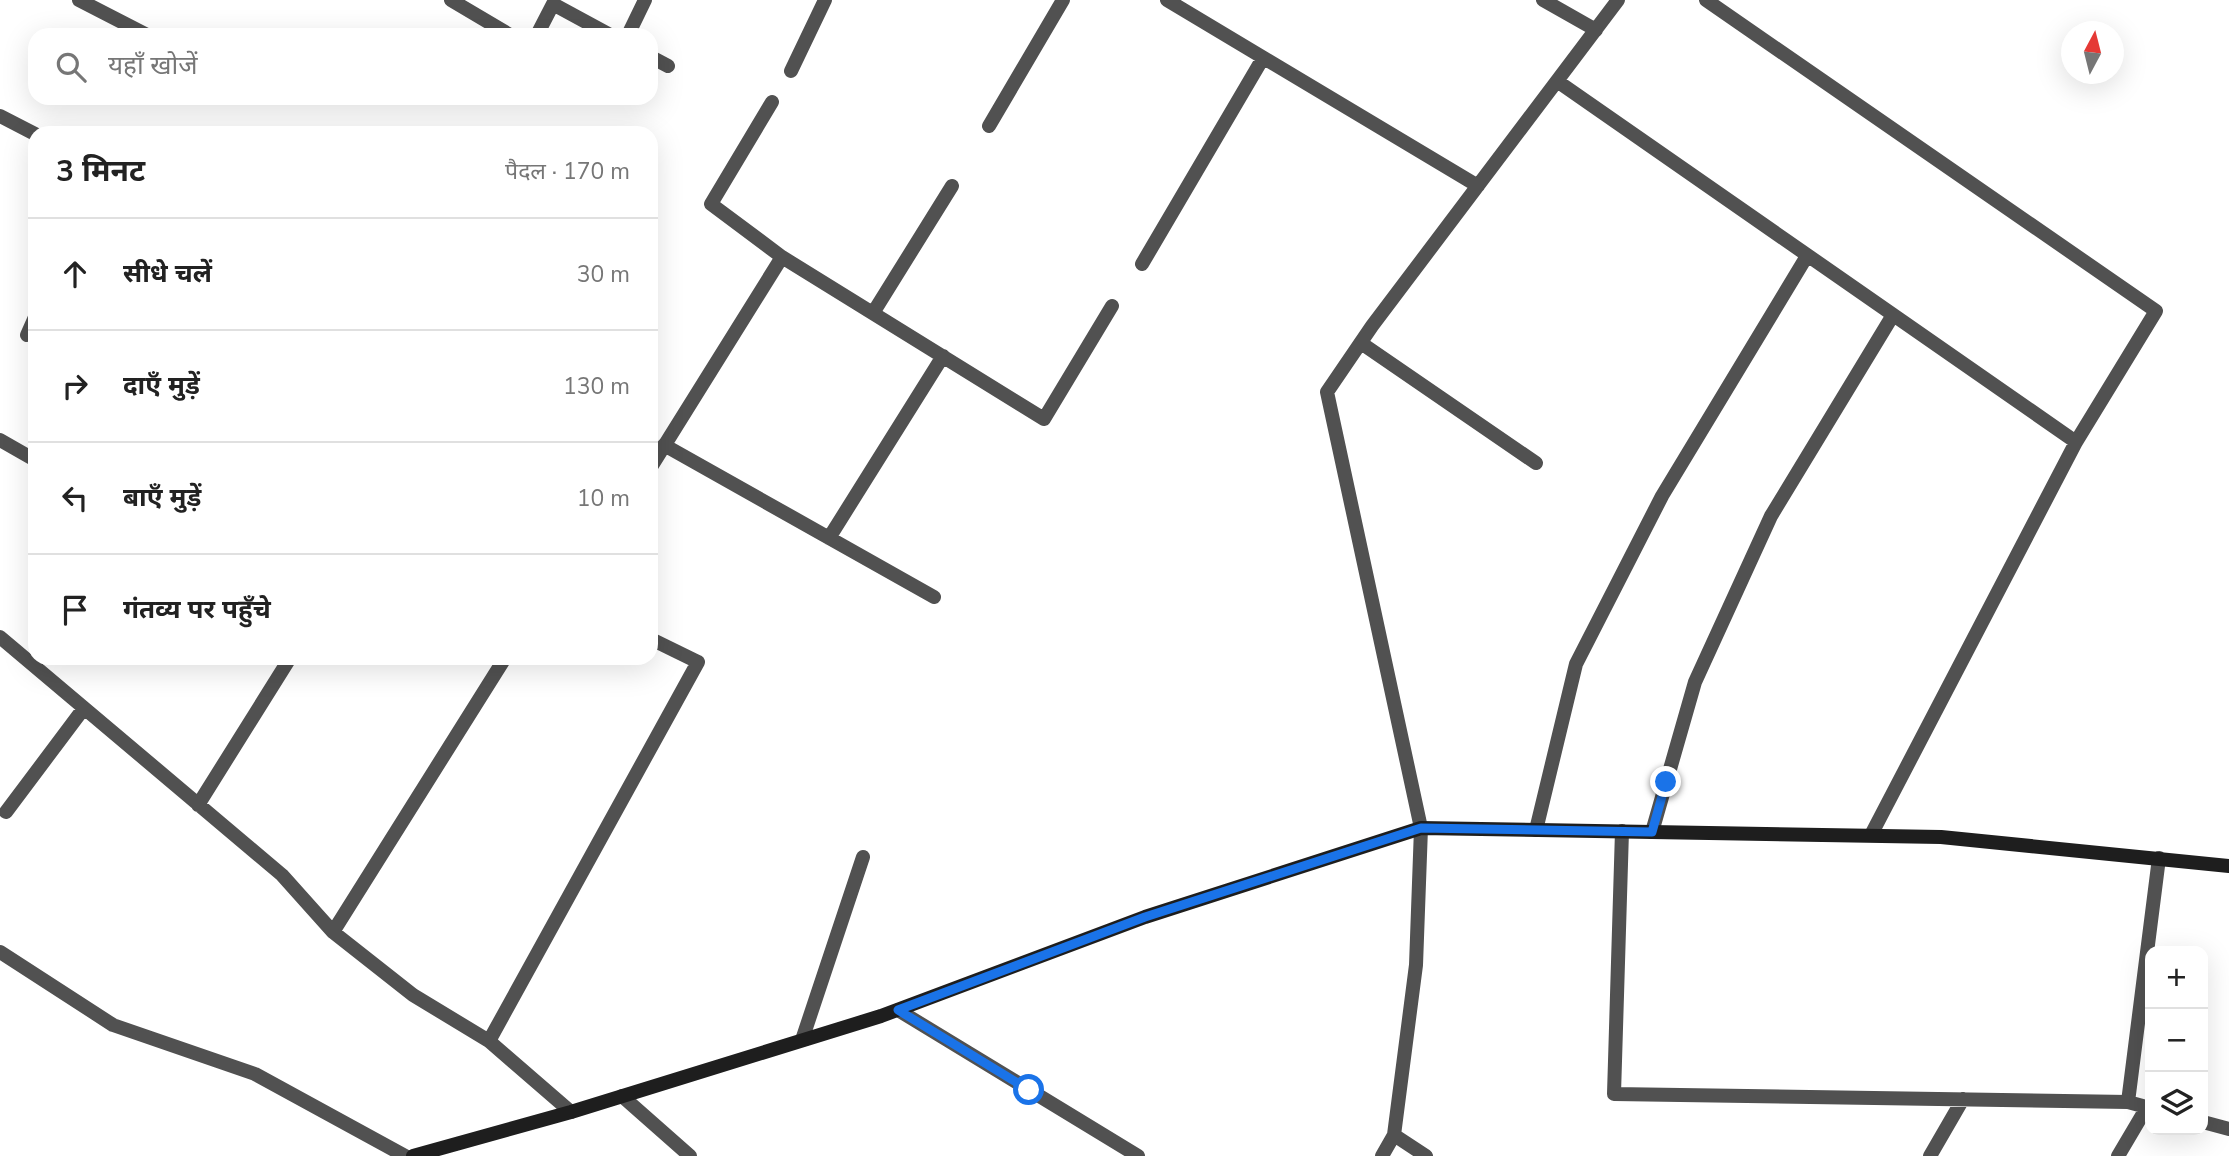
<!DOCTYPE html>
<html lang="hi">
<meta charset="utf-8">
<style>
:root{--surface:#fff;--page:#f6f6f6;--text:#222;--muted:#767676;--line:#e0e0e0}
body{margin:0;font-family:"Nunito Sans","Noto Sans Devanagari",sans-serif;background:var(--page);color:var(--text)}
.controls{position:absolute;right:21px;bottom:21px;display:grid;overflow:hidden;border-radius:14px;box-shadow:0 7px 28px #0002}
.controls button{width:63px;height:63px;display:grid;place-items:center;padding:0;border:0;border-bottom:2px solid var(--line);background:var(--surface);color:var(--text);font:35px sans-serif}
.compass{position:absolute;left:2061px;top:21px;width:63px;height:63px;border-radius:50%;background:var(--surface);box-shadow:0 7px 28px #0002;rotate:7deg}
.stop{position:absolute;width:21px;height:21px;margin:-16px;border:5px solid #1a73e8;border-radius:50%;background:#fff}
.stop.end{background:#1a73e8;border-color:#fff;box-shadow:0 2px 7px #0008}
.list{margin:0;padding:0;list-style:none}
h2{display:flex;justify-content:space-between;align-items:center;height:91px;margin:0;padding:0 28px;font-size:30px}
h2 small{font-size:23px;font-weight:400;color:var(--muted)}
.list li{display:grid;grid-template-columns:46px 1fr auto;gap:21px;align-items:center;box-sizing:border-box;height:112px;padding:0 28px;border-top:2px solid var(--line)}
.list b{display:block;font-size:26px;white-space:nowrap}
.list em{font-size:23px;font-style:normal;color:var(--muted)}
.icon{flex:none;width:38px;height:38px;fill:none;stroke:currentColor;stroke-width:2;stroke-linecap:round;stroke-linejoin:round}
.map{position:relative;flex:none;width:2229px;height:1156px;overflow:hidden}
.search{position:absolute;background:var(--surface);box-shadow:0 7px 28px #0002;left:28px;top:28px;width:630px;height:77px;display:flex;align-items:center;gap:18px;box-sizing:border-box;padding:0 24px;border-radius:21px;color:var(--muted);font-size:26px}
.panel{position:absolute;background:var(--surface);box-shadow:0 7px 28px #0002;left:28px;top:126px;width:630px;height:539px;border-radius:21px}
.map>svg:first-child{display:block}
.lines{fill:none;stroke-linecap:round;stroke-linejoin:round}
.street{stroke:#515151;stroke-width:14}
.secondary{stroke:#1e1e1e;stroke-width:14}
.route{stroke:#1a73e8;stroke-width:9}
</style>
<div class="map">
<svg width="2229" height="1156" viewBox="0 0 2229 1156">
<rect width="100%" height="100%" fill="#fff"/>
<g class="lines">
<!-- street -->
<path class="street" d="M79 0 147 35
M451 0 510 35
M1167 0 1478 186
M1543 0 1596 30
M1706 0 2156 311 2076 442 1871 835
M537 35 553 4 610 35
M628 35 645 0
M651 57 668 66
M791 71 825 0
M1557 81 2076 442
M772 102 711 204 782 257 1044 419 1112 306
M0 116 35 134
M989 126 1063 0
M1142 264 1263 58
M873 313 952 186
M27 335 35 317
M1361 343 1536 463
M0 440 35 460
M664 445 934 597
M651 467 782 257
M829 538 943 356
M0 637 282 875 333 932 413 995 489 1041 571 1112
M198 805 290 658
M6 812 84 708
M1536 830 1576 664 1662 496 1807 256
M1622 831 1614 1094 2128 1102 2150 1108
M1652 832 1695 682 1771 516 1893 315
M333 932 505 658
M0 952 113 1025 255 1074 405 1156
M898 1010 1138 1156
M802 1040 863 857
M489 1041 698 662 651 639
M622 1096 690 1156
M2128 1102 2159 858
M2203 1122 2229 1129
M1394 1135 1426 1156
M1382 1156 1394 1135 1416 965 1421 828 1327 392 1372 326 1618 0
M1930 1156 1963 1099
M2118 1156 2147 1107"/>
<!-- secondary -->
<path class="secondary" d="M413 1156 571 1112 881 1016 1145 917 1421 828 1941 837 2229 866"/>
</g>
<g class="lines">
<!-- route -->
<path class="route" d="M1029 1090 898 1010 1145 917 1421 828 1652 832 1666 782"/>
</g>
</svg>
<div class="controls">
<button>+</button>
<button>−</button>
<button><svg class="icon" aria-label="layers" viewBox="0 0 24 24"><path d="M12 4l9 5-9 5-9-5zM3 14l9 5 9-5"/></svg></button>
</div>
<svg class="compass" viewBox="-18 -18 36 36"><path d="M0-13l5 13h-10z" fill="#e53935"/><path d="M0 13l5-13h-10z" fill="#767676"/></svg>
<div class="stop" style="left:1029px;top:1090px"></div>
<div class="stop end" style="left:1666px;top:782px"></div>
<div class="search"><svg class="icon" aria-label="search" viewBox="0 0 24 24"><circle cx="10" cy="10" r="6"/><path d="M15 15l6 6"/></svg>यहाँ खोजें</div>
<section class="panel">
<h2>3 मिनट<small>पैदल · 170 m</small></h2>
<ul class="list">
<li><svg class="icon" aria-label="ahead" viewBox="0 0 24 24"><path d="M12 20V5M6 11l6-6 6 6"/></svg><div><b>सीधे चलें</b></div><em>30 m</em></li>
<li><svg class="icon" aria-label="right" viewBox="0 0 24 24"><path d="M7 20v-9h11M14 6l5 5-5 5"/></svg><div><b>दाएँ मुड़ें</b></div><em>130 m</em></li>
<li><svg class="icon" aria-label="left" viewBox="0 0 24 24"><path d="M17 20v-9H6M10 6l-5 5 5 5"/></svg><div><b>बाएँ मुड़ें</b></div><em>10 m</em></li>
<li><svg class="icon" aria-label="arrive" viewBox="0 0 24 24"><path d="M6 21V4h12l-3 4 3 4H6"/></svg><div><b>गंतव्य पर पहुँचे</b></div></li>
</ul>
</section>
</div>
